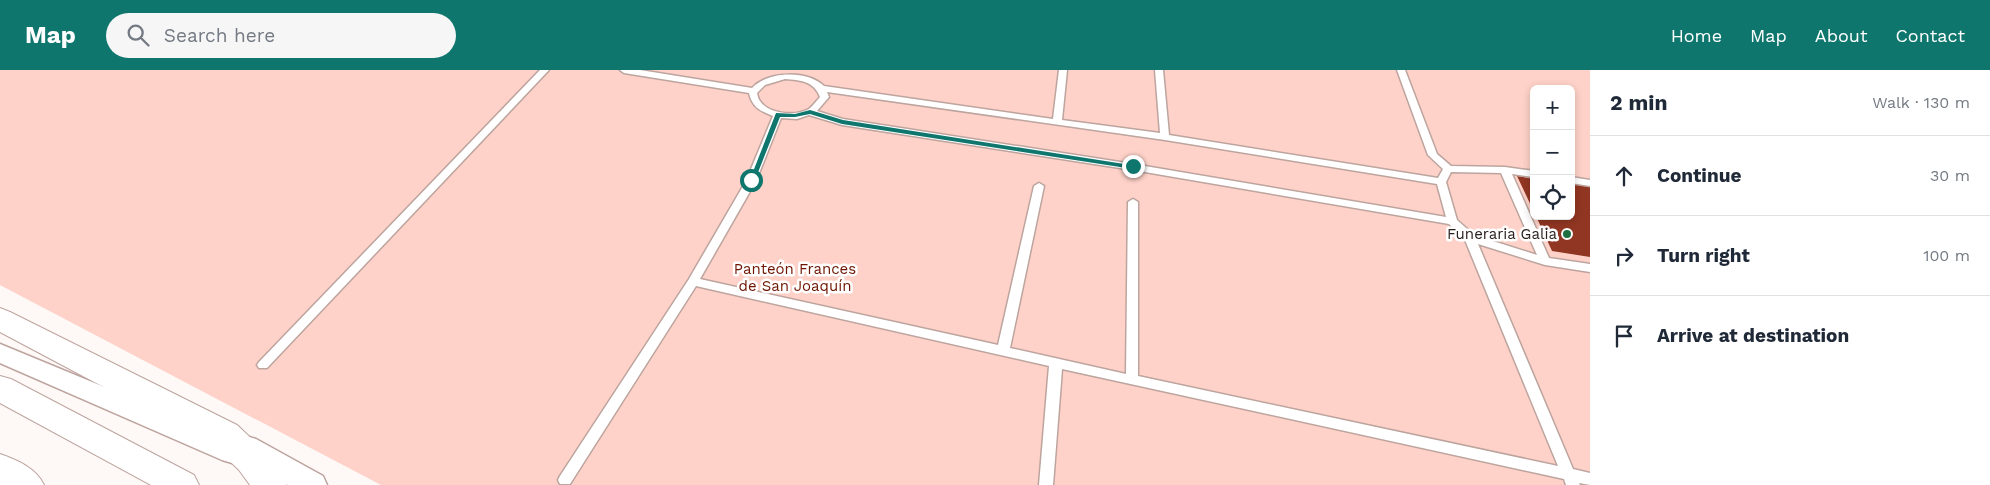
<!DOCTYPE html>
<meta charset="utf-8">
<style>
:root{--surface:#fff;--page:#f6f6f7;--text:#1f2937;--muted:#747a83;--line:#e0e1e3;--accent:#0f766e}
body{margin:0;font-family:"Work Sans",sans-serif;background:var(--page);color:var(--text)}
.controls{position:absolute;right:15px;top:15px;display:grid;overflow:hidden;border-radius:8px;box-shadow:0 2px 8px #0003}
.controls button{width:45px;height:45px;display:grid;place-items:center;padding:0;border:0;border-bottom:1px solid var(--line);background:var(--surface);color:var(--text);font:25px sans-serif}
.stop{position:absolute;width:15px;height:15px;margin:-11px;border:4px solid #0f766e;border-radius:50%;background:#fff}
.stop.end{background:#0f766e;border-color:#fff;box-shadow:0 1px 5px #0008}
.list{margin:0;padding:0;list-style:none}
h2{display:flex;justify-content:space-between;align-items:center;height:65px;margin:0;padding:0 20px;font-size:21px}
h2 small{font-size:16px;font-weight:400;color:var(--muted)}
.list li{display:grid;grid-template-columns:32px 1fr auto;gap:15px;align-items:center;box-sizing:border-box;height:80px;padding:0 20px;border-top:1px solid var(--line)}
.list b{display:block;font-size:19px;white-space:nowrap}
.list em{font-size:16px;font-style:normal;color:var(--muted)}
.icon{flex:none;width:28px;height:28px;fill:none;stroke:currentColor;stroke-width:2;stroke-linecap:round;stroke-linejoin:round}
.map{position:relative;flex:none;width:1590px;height:415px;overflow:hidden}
header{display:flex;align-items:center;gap:30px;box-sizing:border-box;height:70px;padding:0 25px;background:var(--accent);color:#fff}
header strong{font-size:24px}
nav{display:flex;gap:28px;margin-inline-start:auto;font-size:18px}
.search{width:350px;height:45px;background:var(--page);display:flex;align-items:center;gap:12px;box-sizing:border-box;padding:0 18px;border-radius:28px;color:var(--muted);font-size:19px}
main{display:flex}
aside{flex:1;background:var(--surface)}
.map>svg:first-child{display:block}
.green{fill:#fed2c8;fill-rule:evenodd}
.building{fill:#913622}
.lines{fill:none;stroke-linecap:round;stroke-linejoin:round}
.lane-casing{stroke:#bda49e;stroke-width:3}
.street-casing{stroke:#bda49e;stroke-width:3}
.highway-casing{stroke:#bda49e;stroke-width:2}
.lane{fill:#fff;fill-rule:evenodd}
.street{fill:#fff;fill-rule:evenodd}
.highway{fill:#fff;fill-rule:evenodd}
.route{fill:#0f766e}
.poi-dot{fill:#1b6f40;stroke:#fff;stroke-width:2}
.labels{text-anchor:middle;stroke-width:5;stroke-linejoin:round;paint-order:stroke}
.poi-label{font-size:15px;fill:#2a201e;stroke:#fff;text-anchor:end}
.park-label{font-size:15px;fill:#6e1400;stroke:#fff}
</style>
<header>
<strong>Map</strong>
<div class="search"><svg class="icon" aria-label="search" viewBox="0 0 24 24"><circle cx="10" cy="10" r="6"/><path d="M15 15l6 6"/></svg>Search here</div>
<nav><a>Home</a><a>Map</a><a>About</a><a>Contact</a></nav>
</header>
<main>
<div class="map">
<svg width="1590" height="415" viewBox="0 0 1590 415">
<rect width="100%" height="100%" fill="#fef8f7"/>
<!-- green -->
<path class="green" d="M0 0H1590V415H381L0 215ZM1534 19H1571V146H1534Z"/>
<!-- building -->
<path class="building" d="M1517 106 1534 109V142Z
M1571 114 1590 117V187L1552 181 1536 146H1571Z"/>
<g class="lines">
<defs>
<path id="lane" d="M540 0H549L267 298H259L257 295 259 292Z
M620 0H640L752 18C768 1 807 0 824 16L1053 49 1059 0H1067L1062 50 1160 63 1155 0H1163L1169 65 1438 108 1443 99 1428 85 1397 0H1405L1437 84 1451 96 1505 97 1534 101V107L1512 104 1549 188 1590 194V202L1545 195 1478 174 1573 399 1590 403V415L1579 413 1580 415H1566L1564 409 1062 299 1053 415H1039L1049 296 696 216 570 414H560L558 410 560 406 689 209 746 111 773 46C760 41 752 37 749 23L624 3ZM785 9C800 10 814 11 820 27 817 30 813 36 809 39 796 46 769 45 760 31 758 29 758 26 757 23L765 15ZM827 22 1165 70 1437 114 1446 147 1133 94 843 49 817 41 829 27ZM809 45 842 55 1133 100 1449 154 1465 170 1558 396 1138 306V132L1133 129 1128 132 1126 304 1010 278 1044 116 1039 113 1034 116 998 275 700 209 756 111 781 48 797 49ZM1451 102 1501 103 1537 185 1474 165 1457 150 1446 112Z
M1571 107 1590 110V116L1571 113Z"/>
<path id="street" d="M0 274 235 371 246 366 256 369 323 406 327 415H288L242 388 232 393 222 390 0 293Z"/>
<path id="highway" d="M0 238 10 242 237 355C256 373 276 391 287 415H250L239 400 213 375 0 262Z
M0 306 11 309 194 405 199 415H151L0 333Z
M0 384C17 390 36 398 44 415H0Z"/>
</defs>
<!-- lane casing -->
<use href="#lane" class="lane-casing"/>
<!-- street casing -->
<use href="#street" class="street-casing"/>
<!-- highway casing -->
<use href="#highway" class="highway-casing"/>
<!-- lane -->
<use href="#lane" class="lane"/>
<!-- street -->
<use href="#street" class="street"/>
<!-- highway -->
<use href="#highway" class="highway"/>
</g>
<!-- route -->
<path class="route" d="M810 40 843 50 1137 96 1133 99 842 54 810 44 795 47H780L755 110 749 112 776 43 795 44Z"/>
<!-- markers -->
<circle class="poi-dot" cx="1567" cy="164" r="5"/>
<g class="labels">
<!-- poi labels -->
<g class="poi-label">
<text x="1557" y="169">Funeraria Galia</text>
</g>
<!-- park labels -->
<g class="park-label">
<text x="795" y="204">Panteón Frances<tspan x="795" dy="17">de San Joaquín</tspan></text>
</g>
</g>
</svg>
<div class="controls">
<button>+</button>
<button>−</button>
<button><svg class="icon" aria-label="locate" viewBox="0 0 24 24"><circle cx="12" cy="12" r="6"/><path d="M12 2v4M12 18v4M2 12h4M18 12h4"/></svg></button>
</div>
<div class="stop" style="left:751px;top:110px"></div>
<div class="stop end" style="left:1133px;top:96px"></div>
</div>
<aside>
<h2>2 min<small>Walk · 130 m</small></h2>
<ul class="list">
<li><svg class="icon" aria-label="ahead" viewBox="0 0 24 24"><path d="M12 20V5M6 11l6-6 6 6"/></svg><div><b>Continue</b></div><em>30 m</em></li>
<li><svg class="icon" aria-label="right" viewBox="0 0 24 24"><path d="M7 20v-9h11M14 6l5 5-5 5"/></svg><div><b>Turn right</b></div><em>100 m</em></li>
<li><svg class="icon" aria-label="arrive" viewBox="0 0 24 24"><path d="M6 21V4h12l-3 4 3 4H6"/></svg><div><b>Arrive at destination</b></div></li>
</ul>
</aside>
</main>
